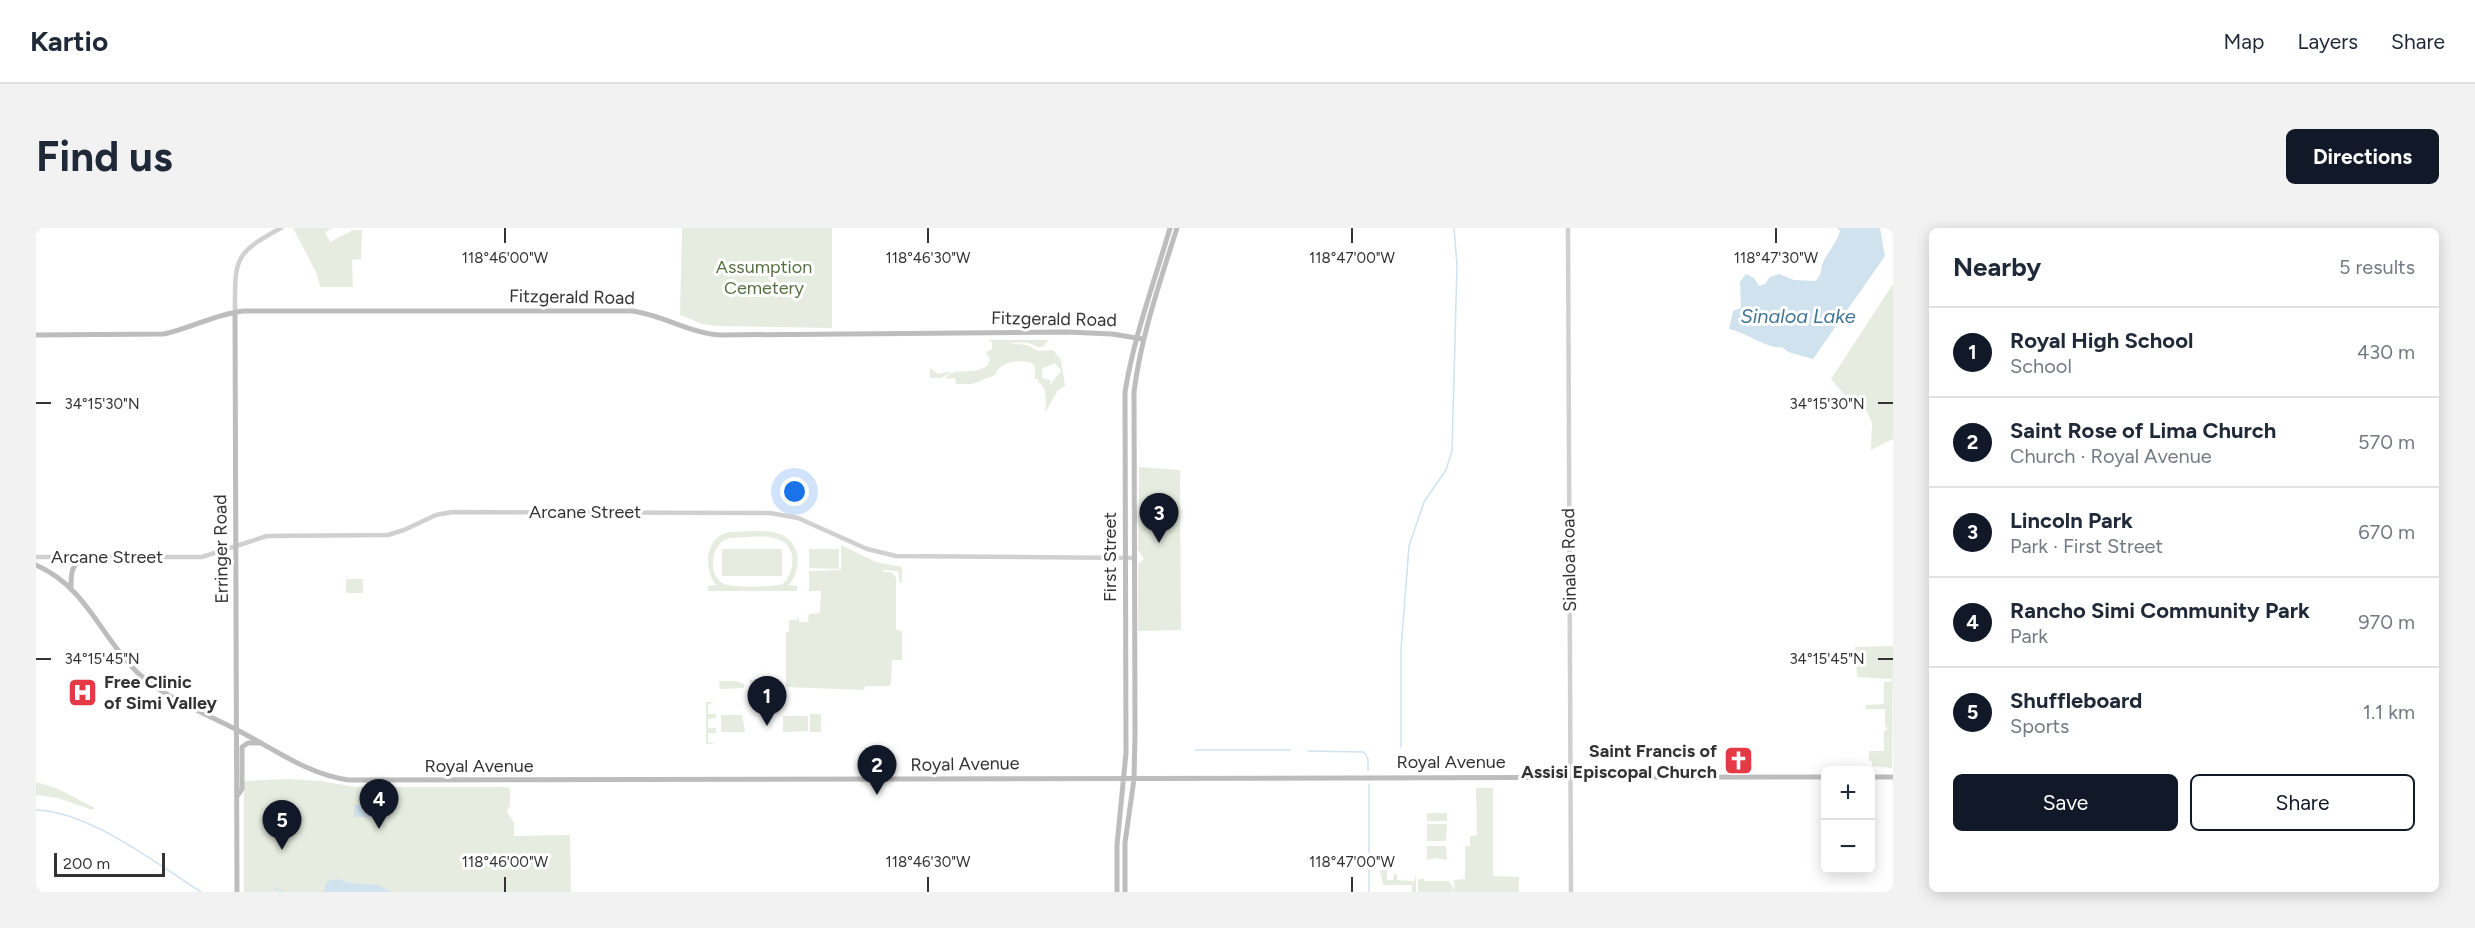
<!DOCTYPE html>
<meta charset="utf-8">
<style>
:root{--surface:#fff;--page:#f2f2f3;--text:#1f2937;--muted:#747a83;--line:#e0e1e3;--accent:#111827}
body{margin:0;font-family:Figtree,sans-serif;background:var(--page);color:var(--text)}
.controls{position:absolute;right:18px;bottom:18px;display:grid;overflow:hidden;border-radius:9px;box-shadow:0 3px 15px #0003}
.controls button{width:54px;height:54px;display:grid;place-items:center;padding:0;border:0;border-bottom:2px solid var(--line);background:var(--surface);color:var(--text);font:30px sans-serif}
.scale{position:absolute;left:18px;bottom:15px;width:111px;box-sizing:border-box;padding-left:6px;border:3px solid #333;border-top:0;font-size:16px;line-height:21px;white-space:nowrap;color:#333;-webkit-text-stroke:4px #fff;paint-order:stroke}
.you{position:absolute;left:759px;top:264px;width:21px;height:21px;margin:-15px;border:4px solid #fff;border-radius:50%;background:#1a73e8;box-shadow:0 0 0 9px #1a73e833}
.badge{display:grid;place-items:center;width:39px;height:39px;border-radius:50%;background:var(--accent);color:#fff;font-size:20px;font-weight:700}
.pin{position:absolute;translate:-50% -50px;filter:drop-shadow(0 2px 3px #0008)}
.pin::after{content:'';position:absolute;top:32px;width:21px;height:18px;background:inherit;clip-path:polygon(0 0,100% 0,50% 100%)}
.list{margin:0;padding:0;list-style:none}
h2{display:flex;justify-content:space-between;align-items:center;height:78px;margin:0;padding:0 24px;font-size:26px}
h2 small{font-size:20px;font-weight:400;color:var(--muted)}
.list li{display:grid;grid-template-columns:39px 1fr auto;gap:18px;align-items:center;box-sizing:border-box;height:90px;padding:0 24px;border-top:2px solid var(--line)}
.list b{display:block;font-size:22px;white-space:nowrap}
.list p{margin:0;font-size:20px;white-space:nowrap;color:var(--muted)}
.list em{font-size:20px;font-style:normal;color:var(--muted)}
.actions{display:flex;gap:12px;padding:18px 24px}
.actions a{flex:1;padding:14px 0;border:2px solid var(--accent);border-radius:9px;text-align:center;font-size:21px;color:var(--accent)}
.actions .main{background:var(--accent);color:#fff}
.map{position:relative;flex:none;width:1857px;height:664px;overflow:hidden;border-radius:9px}
header{display:flex;align-items:center;gap:36px;box-sizing:border-box;height:84px;padding:0 30px;background:var(--surface);border-bottom:2px solid var(--line)}
header strong{font-size:28px}
nav{display:flex;gap:33px;margin-inline-start:auto;font-size:21px}
.intro{display:flex;align-items:center;justify-content:space-between;box-sizing:border-box;height:144px;padding:0 36px}
h1{margin:0;font-size:42px}
.button{padding:15px 27px;border-radius:9px;background:var(--accent);color:#fff;font-size:21px;font-weight:700}
main{display:flex;gap:36px;padding:0 36px}
aside{flex:1;background:var(--surface);border-radius:9px;box-shadow:0 3px 15px #0003}
.map>svg:first-child{display:block}
.green{fill:#e6ecdf;fill-rule:evenodd}
.water{fill:#cfe2ee}
.lines{fill:none;stroke-linecap:round;stroke-linejoin:round}
.stream{stroke:#cfe2ee;stroke-width:1.5}
.tertiary{stroke:#d0d0d0;stroke-width:4.5}
.secondary{stroke:#bdbdbd;stroke-width:5}
.ticks{fill:none;stroke:#333;stroke-width:2}
.labels{text-anchor:middle;stroke-width:6;stroke-linejoin:round;paint-order:stroke}
.park-label{font-size:18px;fill:#56703f;stroke:#fff}
.street-label{font-size:18px;fill:#333;stroke:#fff}
.poi-label{font-size:18px;font-weight:bold;fill:#333;stroke:#fff;text-anchor:start}
.water-label{font-size:20px;font-style:italic;fill:#3f7597;stroke:#fff}
.ticks-label{font-size:15px;text-anchor:middle;fill:#333;stroke:#fff;stroke-width:6;stroke-linejoin:round;paint-order:stroke}
</style>
<header>
<strong>Kartio</strong>
<nav><a>Map</a><a>Layers</a><a>Share</a></nav>
</header>
<div class="intro"><h1>Find us</h1><a class="button">Directions</a></div>
<main>
<div class="map">
<svg width="1857" height="664" viewBox="0 0 1857 664">
<rect width="100%" height="100%" fill="#fff"/>
<!-- green -->
<path class="green" d="M257 0H297L289 4 294 14 317 2H326L325 31 316 32 317 59H284L281 46Z
M646 0H796V100L681 98 666 96 644 87Z
M1857 56V211L1835 222 1836 195 1831 184 1815 174 1795 151Z
M951 112H1012C1005 125 1002 117 992 115 986 114 977 115 971 115L991 117 1002 123 1017 122 1025 132 1029 158 1022 162 1009 185C1010 175 1012 159 1002 154V151H999V139L996 135C984 131 964 133 959 147L936 156H920L919 150 909 151 913 146 918 145 917 143 905 150H894V140L902 146C919 140 934 148 951 138L954 132 950 124 956 121V114ZM1019 135 1025 143 1014 157V152L1006 150V141Z
M1103 239 1144 242 1145 402 1102 403V336L1108 331 1102 322Z
M694 304C717 304 754 296 761 326 763 337 760 348 753 357L761 358V363H672V358L680 357C667 340 669 308 694 304ZM694 310C714 310 750 301 756 327 757 334 756 343 752 349 750 354 746 357 741 357 732 359 693 360 686 355 670 343 676 314 694 310Z
M805 317 840 334 866 339V355H864L862 343 847 342V344H855L860 349V402L866 403V432H856L855 455 853 458H829L828 462 750 459V404H753V392H761L762 388 763 394H772L773 386 784 385 785 363H773V343L805 342Z
M686 321H746V348H686Z
M773 321H803V341L773 340Z
M310 351H327V365H310Z
M1857 418 1856 540 1836 538V533H1833V523H1848V503L1851 502V499H1849V481H1830V477L1848 476V454H1855L1856 451 1821 449 1819 419Z
M714 452H742V457L736 463H720L714 457Z
M683 453H700L708 456V460L684 461Z
M670 474H679L672 476V486H680V490L672 491V500H680V505H672V514L680 516H670Z
M774 486H785V504H774Z
M685 487H706L709 504H685Z
M747 488H772V503L747 504Z
M252 551 284 553 320 559H472L474 562V577L471 583 478 595V608L534 607 535 664H208V553Z
M0 554 22 561 59 580 56 582 22 570 0 567Z
M1440 560H1457V648L1483 649V664H1416L1419 658 1417 652 1429 651V618H1434V608L1441 607Z
M1391 585H1411V593H1391Z
M1391 596H1411L1410 613H1391Z
M1410 618 1411 632 1401 630 1391 632V618Z
M1344 642H1351V652H1357L1358 646H1361V652L1378 653 1380 648V664H1376V657H1347Z
M1382 651H1388V653H1413L1417 659 1416 664H1382Z"/>
<!-- water -->
<path class="water" d="M1801 0H1844L1849 28 1777 131 1752 124 1746 119C1734 122 1709 104 1693 101L1697 83 1705 80 1704 54 1710 46 1718 50 1723 58 1729 56 1734 49 1743 46 1758 52 1779 53C1787 47 1784 40 1788 32 1794 22 1800 15 1804 3Z
M318 577H345V589H318Z
M302 651 314 655 342 657 355 664H287L292 653Z"/>
<g class="lines">
<!-- stream -->
<path class="stream" d="M1365 519V422L1373 318 1388 274 1410 242 1416 223 1421 37 1418 0
M1159 522H1254
M1272 523 1328 524 1332 531V542
M1333 556V664
M0 582C53 583 121 636 165 664
M238 660 247 664"/>
<!-- tertiary -->
<path class="tertiary" d="M1532 0 1535 664
M199 84C199 31 197 26 245 0
M0 329H166L231 308 352 307 368 302 400 287 416 284 734 285 762 290 831 321 860 328 1098 330"/>
<!-- secondary -->
<path class="secondary" d="M199 84 201 664
M0 107 128 106C156 100 179 86 208 83H596C627 87 653 105 684 107L1031 104 1076 106 1107 111
M0 337C52 360 64 409 102 445 129 470 168 485 201 502 237 520 272 547 313 552L1790 549
M35 359C35 345 35 336 49 329
M1834 549H1857
M201 568 206 561V519L212 515H223
M1081 664V617L1090 525 1089 164C1098 108 1118 55 1134 0
M1089 664V615L1098 551 1099 506 1098 164C1105 108 1124 54 1141 0"/>
</g>
<!-- ticks -->
<path class="ticks" d="M469 0V15M892 0V15M1316 0V15M1740 0V15M0 175H15M1842 175H1857M0 431H15M1842 431H1857M469 649V664M892 649V664M1316 649V664"/>
<!-- icons -->
<defs>
<symbol id="hospital-square" viewBox="-11 -11 22 22"><rect x="-9" y="-9" width="18" height="18" rx="4" fill="#e63946" stroke="#fff"/><path d="M-5-5h3v3.5h4V-5h3V5h-3V1.5h-4V5h-3Z" fill="#fff"/></symbol>
<symbol id="church-square" viewBox="-11 -11 22 22"><rect x="-9" y="-9" width="18" height="18" rx="4" fill="#e63946" stroke="#fff"/><path d="M-1.2-6h2.4v3.5h3.3v2.4h-3.3V6h-2.4V-.1h-3.3v-2.4h3.3Z" fill="#fff"/></symbol>
</defs>
<g fill-rule="evenodd">
<use href="#hospital-square" x="30" y="448" width="33" height="33"/>
<use href="#church-square" x="1686" y="516" width="33" height="33"/>
</g>
<g class="labels">
<!-- park labels -->
<g class="park-label">
<text x="728" y="45">Assumption<tspan x="728" dy="21">Cemetery</tspan></text>
</g>
<!-- street labels -->
<g class="street-label">
<text transform="translate(536 69) rotate(1)" y="6">Fitzgerald Road</text>
<text transform="translate(1018 91) rotate(1)" y="6">Fitzgerald Road</text>
<text x="549" y="290">Arcane Street</text>
<text transform="translate(185 321) rotate(-91)" y="6">Erringer Road</text>
<text x="71" y="335">Arcane Street</text>
<text transform="translate(1074 329) rotate(-90)" y="6">First Street</text>
<text transform="translate(1533 332) rotate(-91)" y="6">Sinaloa Road</text>
<text x="1415" y="540">Royal Avenue</text>
<text transform="translate(929 536) rotate(-1)" y="6">Royal Avenue</text>
<text x="443" y="544">Royal Avenue</text>
</g>
<!-- poi labels -->
<g class="poi-label">
<text x="68" y="460">Free Clinic<tspan x="68" dy="21">of Simi Valley</tspan></text>
<text x="1681" y="529" text-anchor="end">Saint Francis of<tspan x="1681" dy="21">Assisi Episcopal Church</tspan></text>
</g>
<!-- water labels -->
<g class="water-label">
<text x="1762" y="95">Sinaloa Lake</text>
</g>
</g>
<g class="ticks-label">
<text x="469" y="35">118°46'00"W</text>
<text x="892" y="35">118°46'30"W</text>
<text x="1316" y="35">118°47'00"W</text>
<text x="1740" y="35">118°47'30"W</text>
<text x="1791" y="181">34°15'30"N</text>
<text x="66" y="181">34°15'30"N</text>
<text x="1791" y="436">34°15'45"N</text>
<text x="66" y="436">34°15'45"N</text>
<text x="469" y="639">118°46'00"W</text>
<text x="892" y="639">118°46'30"W</text>
<text x="1316" y="639">118°47'00"W</text>
</g>
</svg>
<div class="controls">
<button>+</button>
<button>−</button>
</div>
<div class="scale">200 m</div>
<div class="you"></div>
<div class="pin badge" style="left:731px;top:498px">1</div>
<div class="pin badge" style="left:841px;top:567px">2</div>
<div class="pin badge" style="left:1123px;top:315px">3</div>
<div class="pin badge" style="left:343px;top:601px">4</div>
<div class="pin badge" style="left:246px;top:622px">5</div>
</div>
<aside>
<h2>Nearby<small>5 results</small></h2>
<ul class="list">
<li><span class="badge">1</span><div><b>Royal High School</b><p>School</p></div><em>430 m</em></li>
<li><span class="badge">2</span><div><b>Saint Rose of Lima Church</b><p>Church · Royal Avenue</p></div><em>570 m</em></li>
<li><span class="badge">3</span><div><b>Lincoln Park</b><p>Park · First Street</p></div><em>670 m</em></li>
<li><span class="badge">4</span><div><b>Rancho Simi Community Park</b><p>Park</p></div><em>970 m</em></li>
<li><span class="badge">5</span><div><b>Shuffleboard</b><p>Sports</p></div><em>1.1 km</em></li>
</ul>
<div class="actions"><a class="main">Save</a><a>Share</a></div>
</aside>
</main>
